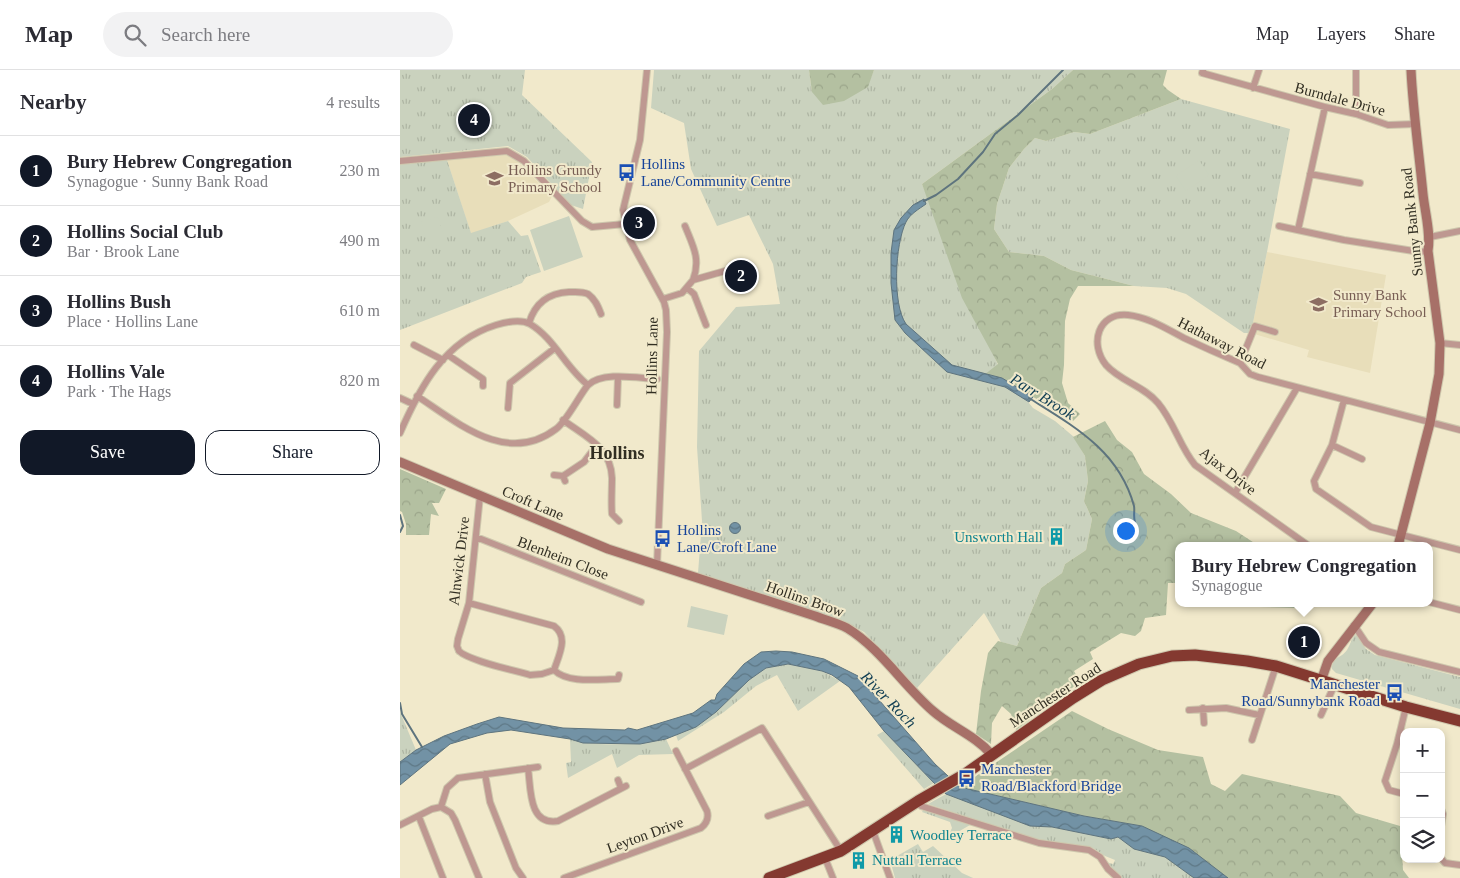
<!DOCTYPE html>
<meta charset="utf-8">
<style>
:root{--surface:#fff;--page:#f2f2f3;--text:#2b2b33;--muted:#7c7c81;--line:#e1e1e2;--accent:#111827}
body{margin:0;font-family:"Times New Roman",serif;background:var(--page);color:var(--text)}
.controls{position:absolute;right:15px;bottom:15px;display:grid;overflow:hidden;border-radius:10px;box-shadow:0 2px 8px #0003}
.controls button{width:45px;height:45px;display:grid;place-items:center;padding:0;border:0;border-bottom:1px solid var(--line);background:var(--surface);color:var(--text);font:25px sans-serif}
.you{position:absolute;left:725px;top:460px;width:18px;height:18px;margin:-12px;border:4px solid #fff;border-radius:50%;background:#1a73e8;box-shadow:0 0 0 8px #1a73e833}
.badge{display:grid;place-items:center;width:32px;height:32px;border-radius:50%;background:var(--accent);color:#fff;font-size:16px;font-weight:700}
.pin{position:absolute;translate:-50% -50%;border:2px solid #fff;box-shadow:0 1px 5px #0006}
.popup{position:absolute;left:775px;top:472px;width:258px;height:65px;box-sizing:border-box;display:grid;place-content:center;border-radius:10px;background:var(--surface);filter:drop-shadow(0 1px 4px #0005);font-size:16px;white-space:nowrap;color:var(--muted)}
.popup b{font-size:19px;color:var(--text)}
.popup::after{content:'';position:absolute;left:50%;top:100%;margin-left:-10px;border:10px solid transparent;border-top-color:var(--surface)}
.list{margin:0;padding:0;list-style:none}
h2{display:flex;justify-content:space-between;align-items:center;height:65px;margin:0;padding:0 20px;font-size:21px}
h2 small{font-size:16px;font-weight:400;color:var(--muted)}
.list li{display:grid;grid-template-columns:32px 1fr auto;gap:15px;align-items:center;box-sizing:border-box;height:70px;padding:0 20px;border-top:1px solid var(--line)}
.list b{display:block;font-size:19px;white-space:nowrap}
.list p{margin:0;font-size:16px;white-space:nowrap;color:var(--muted)}
.list em{font-size:16px;font-style:normal;color:var(--muted)}
.actions{display:flex;gap:10px;padding:15px 20px}
.actions a{flex:1;padding:11px 0;border:1px solid var(--accent);border-radius:15px;text-align:center;font-size:18px;color:var(--accent)}
.actions .main{background:var(--accent);color:#fff}
.icon{flex:none;width:28px;height:28px;fill:none;stroke:currentColor;stroke-width:2;stroke-linecap:round;stroke-linejoin:round}
.map{position:relative;flex:none;width:1060px;height:808px;overflow:hidden}
header{display:flex;align-items:center;gap:30px;box-sizing:border-box;height:70px;padding:0 25px;background:var(--surface);border-bottom:1px solid var(--line)}
header strong{font-size:24px}
nav{display:flex;gap:28px;margin-inline-start:auto;font-size:18px}
.search{width:350px;height:45px;background:var(--page);display:flex;align-items:center;gap:12px;box-sizing:border-box;padding:0 18px;border-radius:28px;color:var(--muted);font-size:19px}
main{display:flex}
aside{flex:1;background:var(--surface)}
.map>svg:first-child{display:block}
.built{fill:#e8deba}
.grass{fill:url(#grass-tufts)}
.forest{fill:url(#forest-crowns)}
.garden{fill:#cad2be}
.water{fill:url(#water-waves);stroke:#5e747e}
.lines{fill:none;stroke-linecap:round;stroke-linejoin:round}
.stream{stroke:#5e747e;stroke-width:2}
.street-casing{stroke:#cec7ad;stroke-width:8}
.secondary-casing{stroke:#cec7ad;stroke-width:11}
.highway-casing{stroke:#cec7ad;stroke-width:13}
.street{stroke:#be9891;stroke-width:6}
.secondary{stroke:#a77068;stroke-width:9}
.highway{stroke:#843930;stroke-width:11}
.labels{text-anchor:middle;stroke-width:4;stroke-linejoin:round;paint-order:stroke}
.street-label{font-size:15px;fill:#312e22;stroke:#f1e9cb}
.transit-label{font-size:15px;fill:#164399;stroke:#f1e9cb;text-anchor:start}
.education-label{font-size:15px;fill:#785e54;stroke:#f1e9cb;text-anchor:start}
.culture-label{font-size:15px;fill:#0d838f;stroke:#f1e9cb;text-anchor:start}
.water-label{font-size:16px;font-style:italic;fill:#103e53;stroke:#f1e9cb}
.quarter-label{font-size:18px;font-weight:bold;fill:#312e22;stroke:#f1e9cb}
</style>
<header>
<strong>Map</strong>
<div class="search"><svg class="icon" aria-label="search" viewBox="0 0 24 24"><circle cx="10" cy="10" r="6"/><path d="M15 15l6 6"/></svg>Search here</div>
<nav><a>Map</a><a>Layers</a><a>Share</a></nav>
</header>
<main>
<aside>
<h2>Nearby<small>4 results</small></h2>
<ul class="list">
<li><span class="badge">1</span><div><b>Bury Hebrew Congregation</b><p>Synagogue · Sunny Bank Road</p></div><em>230 m</em></li>
<li><span class="badge">2</span><div><b>Hollins Social Club</b><p>Bar · Brook Lane</p></div><em>490 m</em></li>
<li><span class="badge">3</span><div><b>Hollins Bush</b><p>Place · Hollins Lane</p></div><em>610 m</em></li>
<li><span class="badge">4</span><div><b>Hollins Vale</b><p>Park · The Hags</p></div><em>820 m</em></li>
</ul>
<div class="actions"><a class="main">Save</a><a>Share</a></div>
</aside>
<div class="map">
<svg width="1060" height="808" viewBox="0 0 1060 808">
<defs>
<pattern id="grass-tufts" width="24" height="20" patternUnits="userSpaceOnUse" patternTransform="scale(1.25)"><rect width="24" height="20" fill="#cad2be"/><path d="M3 7l-1-3M5 7V3M7 7l1-3M15 17l-1-3M17 17v-4M19 17l1-3" fill="none" stroke="#aeb5a3"/></pattern>
<pattern id="forest-crowns" width="20" height="18" patternUnits="userSpaceOnUse" patternTransform="scale(1.25)"><rect width="20" height="18" fill="#b4c0a1"/><path d="M2 6a3 3 0 1 1 6 0M12 15a3 3 0 1 1 6 0" fill="none" stroke="#9ba58a"/></pattern>
<pattern id="water-waves" width="16" height="10" patternUnits="userSpaceOnUse" patternTransform="scale(1.25)"><rect width="16" height="10" fill="#7292a5"/><path d="M0 5q4-4 8 0t8 0" fill="none" stroke="#5e7886"/></pattern>
</defs>
<rect width="100%" height="100%" fill="#f1e9cb"/>
<!-- built -->
<path class="built" d="M106 85 117 91 152 126 149 132 108 151 71 164 47 90Z
M867 182 986 205 970 303 907 287 909 280 851 263Z"/>
<!-- grass -->
<path class="grass" d="M0 0H125L122 25 192 92 183 139 171 135 127 87 108 76 0 87Z
M254 0H409L412 22 467 17 474 0H673L652 19 522 114 598 295 633 338 655 351 674 367 685 386 688 411 684 431 692 449 686 480 665 494 662 503 641 518 617 576 601 572 584 543 517 618 464 562 441 550 298 503 302 451 297 377 299 281 336 237 380 234 373 194 349 145 317 156 291 99 284 53 251 38Z
M781 29 890 59 867 182 851 263H844L786 224 767 218 734 216 671 200 644 186 609 182 594 159 597 134 609 98 624 79 635 68 646 71 674 62 690 64Z
M47 90 71 163 108 151 121 166 128 165 141 202 126 207 122 213 0 260V94Z
M955 565 957 566 966 579 975 585 1060 607V639L936 603 932 599C932 586 941 589 947 580 950 575 951 570 955 565Z
M388 594 422 601 440 611 398 641 377 605 356 616 324 642 278 671 276 665 296 657 316 642 349 610 366 598Z
M0 642 16 680 0 692Z
M484 661 534 713 524 719 477 665Z
M170 669C199 678 237 674 266 669L273 684 239 685 217 698 212 684 168 708 166 693 171 692Z
M546 724 630 756 651 757 711 769 718 767 734 779 765 787 794 808H721L705 792 713 794 715 790 705 786 693 778 640 771 528 734Z
M524 739 570 755 551 766 549 764 552 758 550 752 522 742Z
M518 774 523 782 533 776 562 803 573 808H495L490 790Z"/>
<!-- forest -->
<path class="forest" d="M409 0H474L468 17 444 31 423 35 412 22Z
M673 0H767L763 15 768 20 781 29 690 64 674 62 646 71 635 68 624 79 609 98 597 134 594 159 609 182 644 186 671 200 734 216H678L670 229 665 251 664 295 662 313 668 333 680 344 673 351 607 311 584 305 598 294 562 228 522 114 652 19Z
M705 351 717 370 732 382 744 404 771 424 791 443 836 461 859 476H779V513H768L766 545 745 548 741 561 735 566 721 563 690 582 693 589 674 601 680 612 616 660 611 644 602 636 592 653 591 674 576 664 581 621 588 583 598 571 617 576 641 518 662 503 665 494 686 480 692 449 684 431 688 411 685 386 673 367Z
M0 399 46 419 39 433H32L39 446 31 444 29 465H6V454L2 442 0 441Z
M855 533H900L899 538 859 537Z
M672 641 708 659 758 680 803 687 811 714 825 721 842 704 940 726 956 743 1000 756 1003 800 1009 808H824L742 756 684 746 560 717Z"/>
<!-- garden -->
<path class="garden" d="M799 90 809 105 786 121 776 106Z
M169 146 183 187 144 201 130 160Z
M38 147 46 173 29 178 21 152Z
M291 536 328 545 324 565 287 557Z"/>
<!-- water -->
<path class="water" d="M524 129 526 134C519 139 510 144 506 152 495 174 492 234 506 254L552 295 602 308 633 327 629 332 605 317 547 302 505 263 495 250 491 213V183L494 160 501 148 513 135Z
M329.5 458a5.5 5.5 0 1 1 11 0a5.5 5.5 0 1 1-11 0Z
M376 581 392 582 424 589 458 606 535 694 560 717 684 746 742 756 789 778 828 808H794L765 787 734 779 718 767 711 769 652 757 630 756 546 724 534 713 484 661 449 617 432 605 422 601 388 594 366 598 349 610 316 642 296 657 266 669 240 674 183 673 170 669 111 660 87 663 50 674 0 715V692L16 680 44 666 77 654 99 647 163 658 225 660 228 658 237 660 293 643 311 630H315L317 624 344 594 361 582Z"/>
<g class="lines">
<!-- stream -->
<path class="stream" d="M524 131 536 125 558 109 583 82 595 64 618 45 663 0
M629 328C675 357 719 381 734 436 735 441 733 446 735 452
M0 445 3 456 0 462
M0 633 2 644 22 677"/>
<defs>
<path id="street" d="M247 0 240 70 223 140 230 170 264 232 266 240 267 262 257 495
M803 0 802 3 925 37 956 44 988 55 1016 54
M956 0V44
M853 18 859 0
M0 91 107 81 124 91 182 151 192 157 225 154
M910 104 960 113
M285 156C293 176 301 189 293 210
M879 156 944 170 1020 182 1028 181
M898 160 925 37
M1030 167 1060 161
M287 218 294 224 306 255
M263 229 282 223 293 210 332 199
M129 253C135 233 148 223 169 222 175 222 182 221 188 224 195 229 198 236 201 244
M1040 273 1060 275
M14 275 43 290
M48 285 83 309V316
M840 293 855 256 875 262
M17 326C58 353 107 396 156 359 166 352 179 326 188 315
M0 328 13 334
M944 330 932 375 914 411 916 419 971 457 1060 480
M217 335 218 307
M108 338 110 313 155 278
M163 350C186 367 211 377 212 408 212 420 211 432 212 444L219 451
M0 363C20 317 44 271 96 255 106 252 121 249 130 254 154 268 166 298 188 315 203 301 237 308 257 309
M932 375 962 389
M154 405 163 406
M165 411 163 406 184 392 197 375
M835 423 897 318
M76 467 241 532
M909 476 795 395C780 377 774 352 758 333 744 316 720 311 706 295 689 274 698 242 728 245 748 247 767 259 784 268 803 277 821 285 840 293L850 304 858 307 1060 360
M1029 532 1060 540
M954 555 966 573 979 582 1060 602
M59 581C69 591 114 600 130 605L142 604 154 600C159 585 169 567 154 556L69 533
M59 581 57 576 58 569 69 533 80 426
M154 600C168 614 199 609 218 609L219 605
M803 638 804 653
M789 640 826 638 859 645
M921 645 934 616
M852 670 876 596
M128 698C131 718 128 756 158 751L226 716
M285 699 362 658 441 781
M85 704 90 732 116 798 123 808
M218 710 221 718
M1004 724 989 720 985 711 997 674 1006 637
M518 731 521 736 639 773 689 780 700 787 708 799 718 808
M41 737 47 718 58 708 138 697
M41 737 51 743 55 750 79 808
M1041 739 1043 744 1041 756
M368 746 409 732
M19 747 43 808
M0 755 32 739 41 737
M473 761 490 808
M425 788 433 808
M1041 788 1045 793 1060 795
M164 808 301 758C307 753 309 748 307 741L276 681"/>
<path id="secondary" d="M0 392 208 479 415 546C425 550 437 553 447 558 480 578 504 616 533 641 551 657 576 666 591 684
M998 476 1030 353 1039 304 1040 273 1028 181C1031 163 1025 143 1023 124 1019 83 1013 41 1011 0
M921 611 928 591 973 533"/>
<path id="highway" d="M369 808 441 781 518 731 565 704 673 628 702 610 739 594 772 586 795 585 847 591 876 596 1006 637 1060 651"/>
</defs>
<!-- street casing -->
<use href="#street" class="street-casing"/>
<!-- secondary casing -->
<use href="#secondary" class="secondary-casing"/>
<!-- highway casing -->
<use href="#highway" class="highway-casing"/>
<!-- street -->
<use href="#street" class="street"/>
<!-- secondary -->
<use href="#secondary" class="secondary"/>
<!-- highway -->
<use href="#highway" class="highway"/>
</g>
<!-- icons -->
<defs>
<symbol id="bus-bare" viewBox="-9 -9 18 18"><path d="M-5-6H5V4H4V6H2V4H-2V6H-4V4H-5ZM-3.5-4V0h7V-4ZM-3.5 1.2v1.5H-2V1.2ZM2 1.2v1.5H3.5V1.2Z" fill="#1a4fb4" stroke="#f1e9cb" stroke-width="2.5" paint-order="stroke"/></symbol>
<symbol id="school-bare" viewBox="-9 -9 18 18"><path d="M0-5L7-2L0 1L-7-2ZM-4 1L0 2.5L4 1V4Q0 6-4 4Z" fill="#8d6e63" stroke="#f1e9cb" stroke-width="2.5" paint-order="stroke"/></symbol>
<symbol id="building-bare" viewBox="-9 -9 18 18"><path d="M-4-6H4V6H1V3H-1V6H-4ZM-2.5-4.3h1.7v1.8h-1.7ZM.8-4.3h1.7v1.8H.8ZM-2.5-1h1.7V.8h-1.7ZM.8-1h1.7V.8H.8Z" fill="#0f9aa8" stroke="#f1e9cb" stroke-width="2.5" paint-order="stroke"/></symbol>
</defs>
<g fill-rule="evenodd">
<use href="#bus-bare" x="214" y="90" width="25" height="25"/>
<use href="#school-bare" x="82" y="96" width="25" height="25"/>
<use href="#school-bare" x="906" y="222" width="25" height="25"/>
<use href="#building-bare" x="644" y="454" width="25" height="25"/>
<use href="#bus-bare" x="250" y="456" width="25" height="25"/>
<use href="#bus-bare" x="982" y="610" width="25" height="25"/>
<use href="#bus-bare" x="554" y="696" width="25" height="25"/>
<use href="#building-bare" x="484" y="752" width="25" height="25"/>
<use href="#building-bare" x="446" y="778" width="25" height="25"/>
</g>
<g class="labels">
<!-- street labels -->
<g class="street-label">
<text transform="translate(940 29) rotate(15)" y="5">Burndale Drive</text>
<text transform="translate(1012 152) rotate(-96)" y="5">Sunny Bank Road</text>
<text transform="translate(822 273) rotate(27)" y="5">Hathaway Road</text>
<text transform="translate(252 286) rotate(-89)" y="5">Hollins Lane</text>
<text transform="translate(828 401) rotate(38)" y="5">Ajax Drive</text>
<text transform="translate(133 433) rotate(23)" y="5">Croft Lane</text>
<text transform="translate(163 488) rotate(21)" y="5">Blenheim Close</text>
<text transform="translate(59 491) rotate(-83)" y="5">Alnwick Drive</text>
<text transform="translate(405 529) rotate(19)" y="5">Hollins Brow</text>
<text transform="translate(655 625) rotate(-33)" y="5">Manchester Road</text>
<text transform="translate(245 765) rotate(-20)" y="5">Leyton Drive</text>
</g>
<!-- transit labels -->
<g class="transit-label">
<text x="241" y="99">Hollins<tspan x="241" dy="17">Lane/Community Centre</tspan></text>
<text x="277" y="465">Hollins<tspan x="277" dy="17">Lane/Croft Lane</tspan></text>
<text x="980" y="619" text-anchor="end">Manchester<tspan x="980" dy="17">Road/Sunnybank Road</tspan></text>
<text x="581" y="704">Manchester<tspan x="581" dy="17">Road/Blackford Bridge</tspan></text>
</g>
<!-- education labels -->
<g class="education-label">
<text x="108" y="105">Hollins Grundy<tspan x="108" dy="17">Primary School</tspan></text>
<text x="933" y="230">Sunny Bank<tspan x="933" dy="17">Primary School</tspan></text>
</g>
<!-- culture labels -->
<g class="culture-label">
<text x="643" y="472" text-anchor="end">Unsworth Hall</text>
<text x="510" y="770">Woodley Terrace</text>
<text x="472" y="795">Nuttall Terrace</text>
</g>
<!-- water labels -->
<g class="water-label">
<text transform="translate(643 326) rotate(32)" y="6">Parr Brook</text>
<text transform="translate(489 629) rotate(46)" y="6">River Roch</text>
</g>
<!-- quarter labels -->
<g class="quarter-label">
<text x="217" y="389">Hollins</text>
</g>
</g>
</svg>
<div class="controls">
<button>+</button>
<button>−</button>
<button><svg class="icon" aria-label="layers" viewBox="0 0 24 24"><path d="M12 4l9 5-9 5-9-5zM3 14l9 5 9-5"/></svg></button>
</div>
<div class="you"></div>
<div class="pin badge" style="left:904px;top:572px">1</div>
<div class="popup"><b>Bury Hebrew Congregation</b>Synagogue</div>
<div class="pin badge" style="left:341px;top:206px">2</div>
<div class="pin badge" style="left:239px;top:153px">3</div>
<div class="pin badge" style="left:74px;top:50px">4</div>
</div>
</main>
